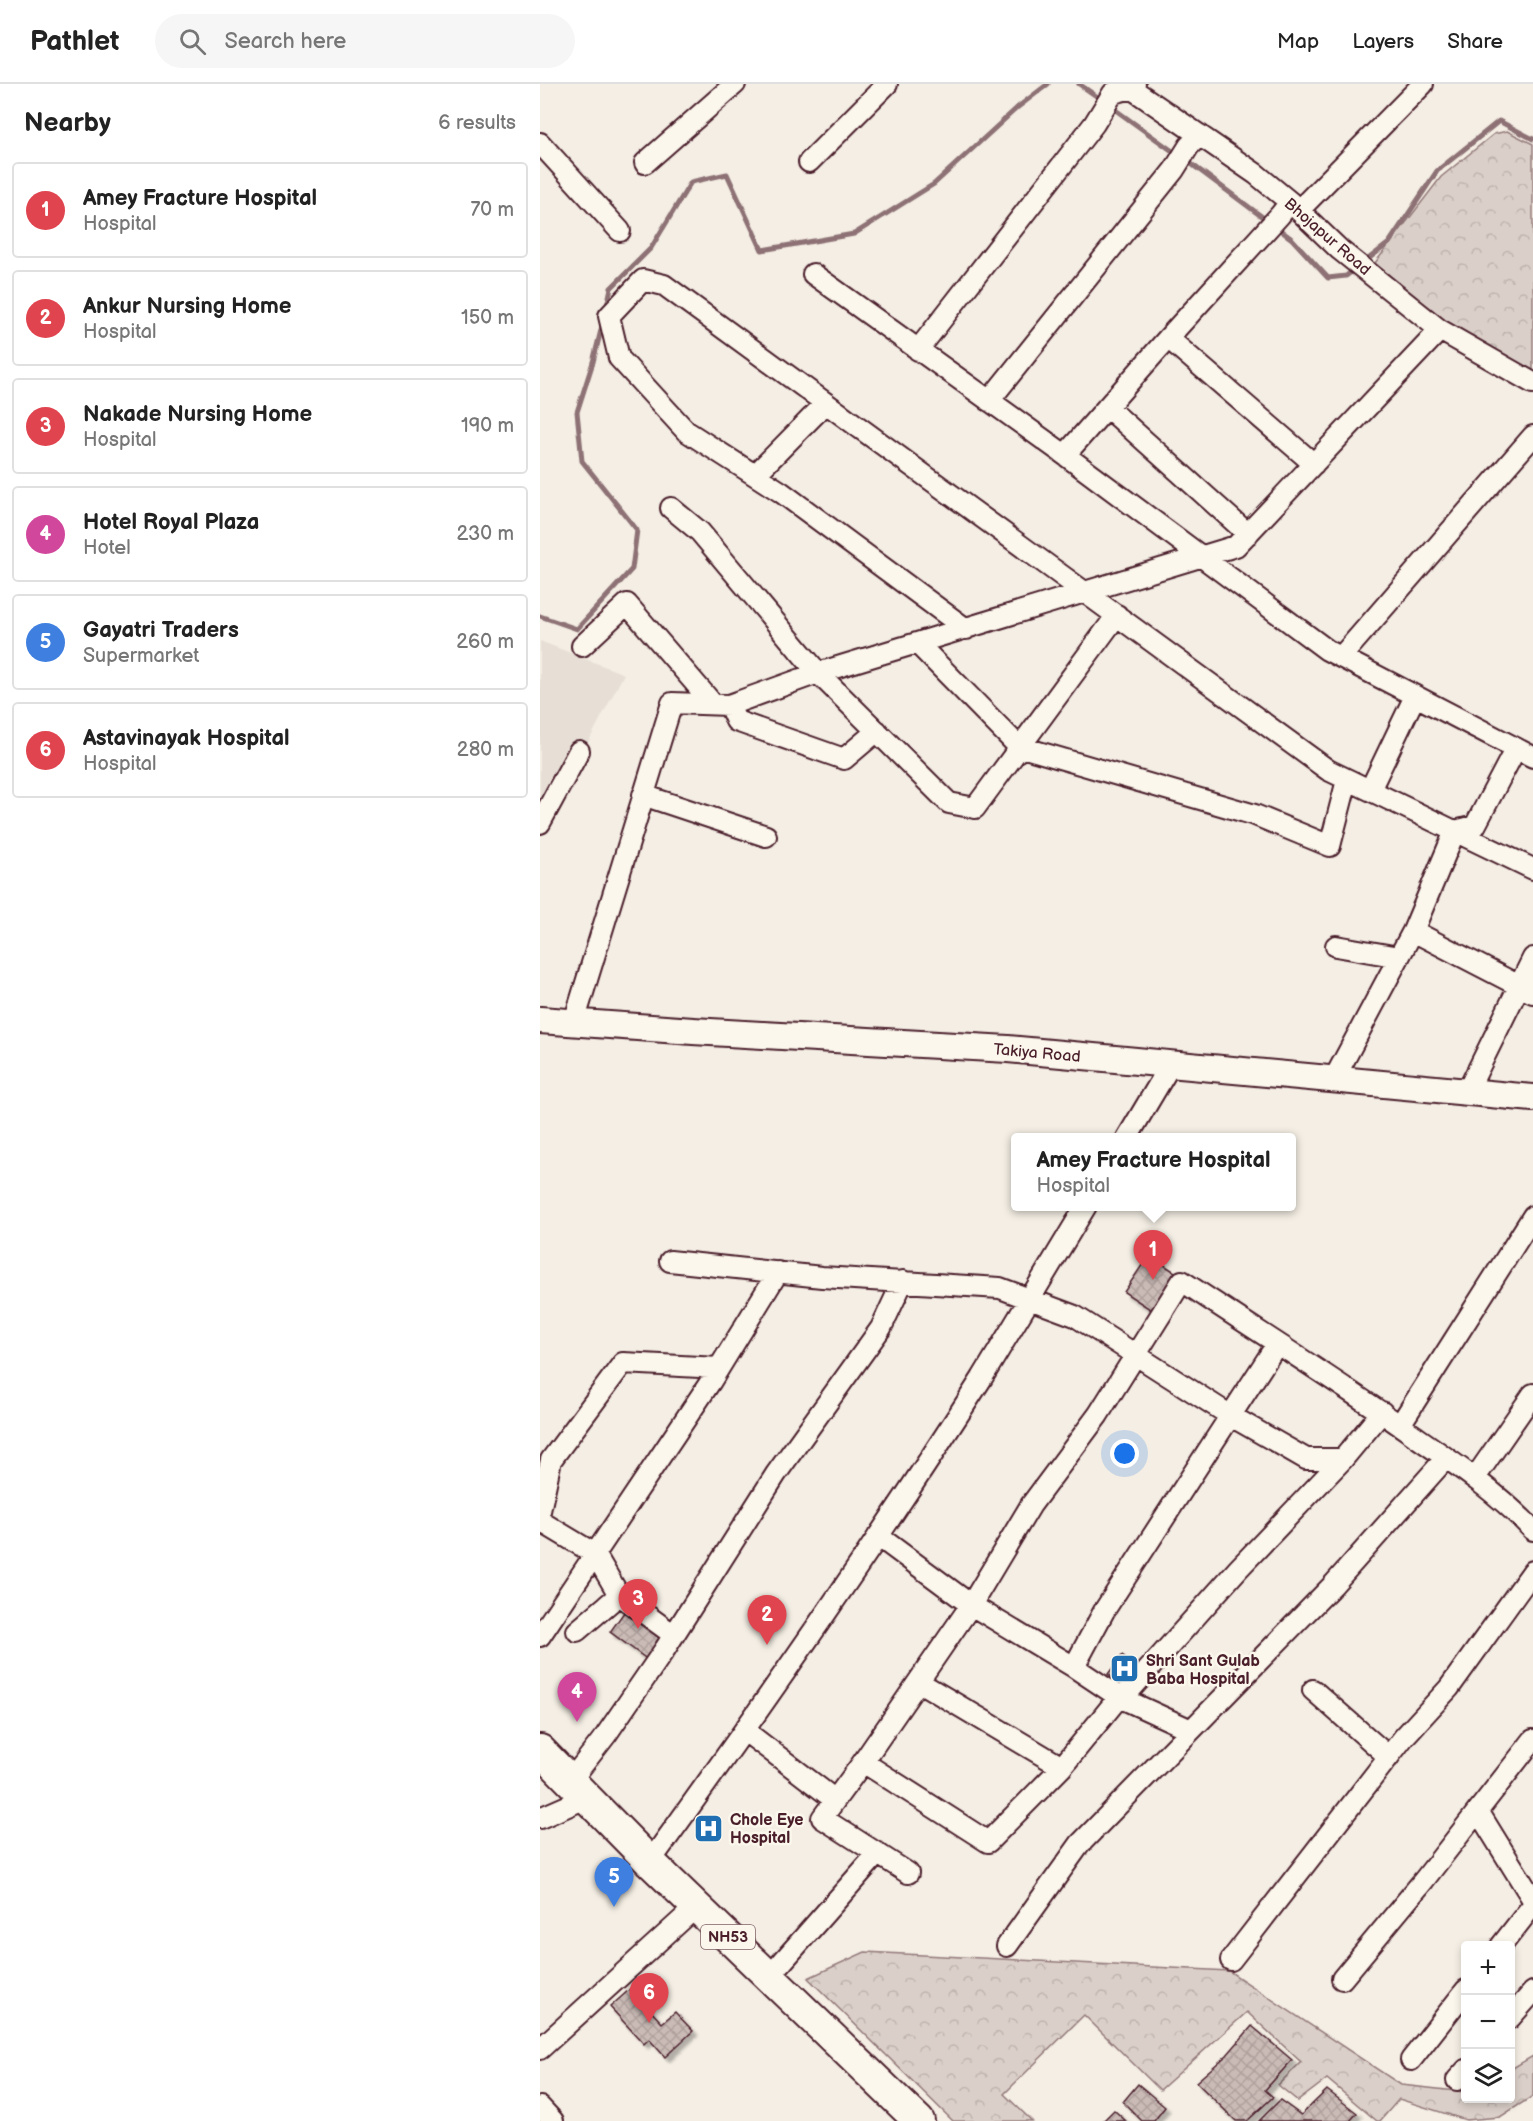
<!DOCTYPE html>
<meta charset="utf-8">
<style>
:root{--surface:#fff;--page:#f6f6f6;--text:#222;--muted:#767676;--line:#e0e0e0;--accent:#1f6fb2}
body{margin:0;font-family:"Balsamiq Sans",sans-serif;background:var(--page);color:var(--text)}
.controls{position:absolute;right:18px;bottom:18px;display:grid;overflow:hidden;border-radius:6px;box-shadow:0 3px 9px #0003}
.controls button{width:54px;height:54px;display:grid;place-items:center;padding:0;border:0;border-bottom:2px solid var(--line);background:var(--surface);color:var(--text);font:30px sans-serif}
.you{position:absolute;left:585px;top:1370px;width:21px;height:21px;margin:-15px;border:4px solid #fff;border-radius:50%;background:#1a73e8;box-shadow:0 0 0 9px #1a73e833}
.badge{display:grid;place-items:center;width:39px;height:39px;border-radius:50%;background:var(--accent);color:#fff;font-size:20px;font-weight:700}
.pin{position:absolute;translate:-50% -50px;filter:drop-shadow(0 2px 3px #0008)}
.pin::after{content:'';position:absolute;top:32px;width:21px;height:18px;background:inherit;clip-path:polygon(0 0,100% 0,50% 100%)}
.popup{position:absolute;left:471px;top:1049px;width:285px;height:78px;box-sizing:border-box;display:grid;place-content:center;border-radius:6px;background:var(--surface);filter:drop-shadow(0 2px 4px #0005);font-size:20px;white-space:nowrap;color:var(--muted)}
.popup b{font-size:22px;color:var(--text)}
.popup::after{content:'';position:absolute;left:50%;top:100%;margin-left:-12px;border:12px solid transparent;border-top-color:var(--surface)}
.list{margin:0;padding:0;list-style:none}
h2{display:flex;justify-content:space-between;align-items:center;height:78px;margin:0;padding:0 24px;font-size:26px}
h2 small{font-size:20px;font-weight:400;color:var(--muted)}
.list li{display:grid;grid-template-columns:39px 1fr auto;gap:18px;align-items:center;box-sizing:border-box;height:96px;margin:0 12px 12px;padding:0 12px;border:2px solid var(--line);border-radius:6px}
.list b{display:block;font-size:22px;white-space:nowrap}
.list p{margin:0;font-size:20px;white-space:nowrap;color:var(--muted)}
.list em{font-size:20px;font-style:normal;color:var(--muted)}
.icon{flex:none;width:33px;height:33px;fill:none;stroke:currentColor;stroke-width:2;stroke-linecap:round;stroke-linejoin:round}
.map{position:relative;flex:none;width:993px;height:2037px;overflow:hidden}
header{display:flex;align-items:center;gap:36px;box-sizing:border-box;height:84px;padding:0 30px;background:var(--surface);border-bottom:2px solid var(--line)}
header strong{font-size:28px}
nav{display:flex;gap:33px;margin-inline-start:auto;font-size:21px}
.search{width:420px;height:54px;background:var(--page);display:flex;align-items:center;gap:15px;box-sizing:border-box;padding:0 21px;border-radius:33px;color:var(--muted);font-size:22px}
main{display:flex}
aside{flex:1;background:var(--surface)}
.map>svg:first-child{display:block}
.built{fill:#e7dfd6}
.forest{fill:url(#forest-crowns);stroke:#92787a;stroke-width:1.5}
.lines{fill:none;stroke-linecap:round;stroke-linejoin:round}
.stream{stroke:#8d7174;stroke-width:5}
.building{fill:url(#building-cross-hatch);stroke:#4a1f2b;stroke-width:1.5;filter:url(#shadow)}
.minor-casing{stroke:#4a1f2b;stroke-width:24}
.major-casing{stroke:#4a1f2b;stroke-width:30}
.highway-casing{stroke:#4a1f2b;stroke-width:34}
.minor{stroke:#fbf7ec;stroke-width:20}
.major{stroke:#fbf7ec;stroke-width:26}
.highway{stroke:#fbf7ec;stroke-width:30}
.labels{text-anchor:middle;stroke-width:5;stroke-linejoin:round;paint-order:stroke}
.shield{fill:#fbf7ec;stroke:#7f6065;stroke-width:1.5}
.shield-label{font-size:15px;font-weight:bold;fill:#4a1f2b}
.street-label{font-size:16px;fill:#4a1f2b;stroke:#fbf7ec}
.poi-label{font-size:16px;font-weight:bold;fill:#4a1f2b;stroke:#fbf7ec;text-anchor:start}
</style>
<header>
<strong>Pathlet</strong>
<div class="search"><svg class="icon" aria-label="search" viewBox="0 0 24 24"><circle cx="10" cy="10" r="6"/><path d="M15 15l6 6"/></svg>Search here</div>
<nav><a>Map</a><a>Layers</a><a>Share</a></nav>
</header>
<main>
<aside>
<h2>Nearby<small>6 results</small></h2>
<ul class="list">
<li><span class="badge" style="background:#e0444e">1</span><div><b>Amey Fracture Hospital</b><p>Hospital</p></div><em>70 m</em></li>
<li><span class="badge" style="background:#e0444e">2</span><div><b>Ankur Nursing Home</b><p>Hospital</p></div><em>150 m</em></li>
<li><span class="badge" style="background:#e0444e">3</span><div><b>Nakade Nursing Home</b><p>Hospital</p></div><em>190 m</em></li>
<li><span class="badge" style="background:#d1479c">4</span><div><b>Hotel Royal Plaza</b><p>Hotel</p></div><em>230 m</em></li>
<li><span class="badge" style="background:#3f7fe0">5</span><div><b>Gayatri Traders</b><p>Supermarket</p></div><em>260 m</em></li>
<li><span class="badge" style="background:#e0444e">6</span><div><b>Astavinayak Hospital</b><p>Hospital</p></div><em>280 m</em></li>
</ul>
</aside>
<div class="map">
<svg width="993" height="2037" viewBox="0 0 993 2037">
<defs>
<pattern id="forest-crowns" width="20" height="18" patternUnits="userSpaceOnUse" patternTransform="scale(1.5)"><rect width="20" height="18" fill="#dbd0c9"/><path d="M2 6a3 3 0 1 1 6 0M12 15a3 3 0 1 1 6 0" fill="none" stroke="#bdb2ad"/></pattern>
<pattern id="building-cross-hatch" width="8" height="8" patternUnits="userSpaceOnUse" patternTransform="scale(1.5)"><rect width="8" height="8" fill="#cabbb6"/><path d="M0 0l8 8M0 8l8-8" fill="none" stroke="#afa09d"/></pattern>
<filter id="shadow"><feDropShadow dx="4.5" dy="4.5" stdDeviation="1.5" flood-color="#0004"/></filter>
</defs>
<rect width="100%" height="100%" fill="#f4eee4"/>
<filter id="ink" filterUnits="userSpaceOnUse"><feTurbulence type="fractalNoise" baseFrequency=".0167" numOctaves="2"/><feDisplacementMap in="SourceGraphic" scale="12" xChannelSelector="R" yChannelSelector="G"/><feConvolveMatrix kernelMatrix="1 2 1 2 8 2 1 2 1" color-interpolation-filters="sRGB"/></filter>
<g filter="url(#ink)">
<!-- built -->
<path class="built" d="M0 557 84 590 0 750Z"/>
<!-- forest -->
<path class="forest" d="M967 47 993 60V293L903 238 835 179 901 93 954 50Z
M325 1868 689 1887 861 2001 925 2008 926 2014H970L971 1985 993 1972V2012L960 2033 926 2036 859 2015 840 2037H837L787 1995 758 2017 738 2001 761 1978 707 1928 620 2006 544 1931 464 2010 492 2037H413L268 1894Z"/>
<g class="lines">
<!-- stream -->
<path class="stream" d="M539 0 562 16
M570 22 638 71
M646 76 752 155 788 194 806 192 815 185
M823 179 849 159 897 87 959 37 993 55
M66 226 71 204 111 164 151 98 187 90 222 166 314 150 394 100 478 23 508 0
M0 532 37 545 92 485 97 446 42 377 37 328 53 278 63 238"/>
</g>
<!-- building -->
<path class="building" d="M609 1171 641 1192 616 1229 584 1208Z
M89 1521 128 1550 108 1576 70 1548Z
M582 1571 601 1585 587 1604 568 1590Z
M90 1905 122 1939 135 1928 153 1947 125 1973 109 1955 104 1960 70 1923Z
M712 1942 752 1976 725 2006 733 2013 707 2037H696L656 1998 687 1971Z
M598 2000 625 2023 614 2037H602L583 2018Z
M787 2006 817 2029 810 2037H719L740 2016 761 2031Z
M574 2026 586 2037H563Z"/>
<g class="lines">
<defs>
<path id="minor" d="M585 0 716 90 750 118 800 166 900 246 993 299
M0 59 80 147
M269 78 347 0
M105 79 195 0
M759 126 883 0
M273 190 525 371 787 566 993 673
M628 254 774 380
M378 266 554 40 573 9 591 4 595 0
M449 317 634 86 649 62 660 51
M567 323 708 450
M525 371 628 254 740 131 750 118
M215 391 286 319
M131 424 160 448 278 589 409 719 435 724 577 531
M426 545 241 408 146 347 79 274 69 232 103 196 124 201 788 686 993 785
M377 559 478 662 715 731 790 762 807 696
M42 562 87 520 173 620
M801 573 993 352
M189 621 196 637 304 675 337 647
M830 706 875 612
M103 711 226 752
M0 739 39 667
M873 847 915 747 935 742 976 664
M796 862 859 873
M34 938 132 619 189 621 278 589 696 462 900 246
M794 995 873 847 993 909
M927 1008 993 874
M587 1054 631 980
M130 1177 282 1193 460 1204 535 1232 691 1332 766 1375H803
M860 1341 993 1132
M935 1394 993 1310
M0 1427 11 1376 83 1279 179 1284
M0 1437 55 1470 79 1511 37 1547
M338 1452 431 1521 534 1583 579 1613 522 1683 448 1758 323 1678 431 1521 491 1421 558 1331 642 1197C720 1249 799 1298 875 1352 917 1381 958 1409 993 1446
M79 1511 134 1551
M0 1552 171 1297 238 1188
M534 1583 564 1527 737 1260
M379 1598 522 1683
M773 1606 849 1673
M579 1613 591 1605 698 1485 803 1375 842 1328
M579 1613 651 1646
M205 1647 295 1716
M323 1678 282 1734 368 1789
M31 1696 66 1651 125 1565 236 1390 341 1244 363 1197
M938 1727 993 1816
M0 1734 48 1713
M110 1778C225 1619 337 1459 442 1294 477 1237 511 1179 546 1122
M467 1862 540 1760 793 1501 906 1374
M961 1862 993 1821
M691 1876 864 1653 909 1604 993 1487
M229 1893 338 1769
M802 1895 884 1796 993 1656
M970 1934 993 1908
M0 1965 156 1823
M871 1976 926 1906
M917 1996 926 1986
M0 2023 13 2037"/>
<path id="major" d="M0 936 153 947 468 965 993 1014"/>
<path id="highway" d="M0 1666 110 1778 379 2037"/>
</defs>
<!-- minor casing -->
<use href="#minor" class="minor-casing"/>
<!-- major casing -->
<use href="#major" class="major-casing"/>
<!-- highway casing -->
<use href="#highway" class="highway-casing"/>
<!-- minor -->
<use href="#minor" class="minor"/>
<!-- major -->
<use href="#major" class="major"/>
<!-- highway -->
<use href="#highway" class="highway"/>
</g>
</g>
<!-- icons -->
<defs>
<symbol id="hospital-square" viewBox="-11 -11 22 22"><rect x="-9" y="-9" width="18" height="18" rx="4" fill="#1f6fb2" stroke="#fbf7ec"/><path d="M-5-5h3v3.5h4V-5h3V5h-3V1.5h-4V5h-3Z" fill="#fff"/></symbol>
</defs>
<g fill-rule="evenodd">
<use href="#hospital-square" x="568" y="1568" width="33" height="33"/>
<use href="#hospital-square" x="152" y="1728" width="33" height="33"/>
</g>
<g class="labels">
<!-- shield labels -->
<rect class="shield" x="161" y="1841" width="54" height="24" rx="4.5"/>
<g class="shield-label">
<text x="188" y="1858">NH53</text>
</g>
<!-- street labels -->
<g class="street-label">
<text transform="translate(788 152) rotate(41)" y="6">Bhojapur Road</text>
<text transform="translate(497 968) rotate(5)" y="6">Takiya Road</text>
</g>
<!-- poi labels -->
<g class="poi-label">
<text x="606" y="1582">Shri Sant Gulab<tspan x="606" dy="18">Baba Hospital</tspan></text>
<text x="190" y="1741">Chole Eye<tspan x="190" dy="18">Hospital</tspan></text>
</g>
</g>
</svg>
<div class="controls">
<button>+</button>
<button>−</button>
<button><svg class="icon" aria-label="layers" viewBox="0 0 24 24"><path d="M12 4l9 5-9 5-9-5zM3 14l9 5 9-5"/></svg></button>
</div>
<div class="you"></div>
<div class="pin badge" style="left:613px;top:1196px;background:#e0444e">1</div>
<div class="popup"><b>Amey Fracture Hospital</b>Hospital</div>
<div class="pin badge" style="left:227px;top:1561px;background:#e0444e">2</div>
<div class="pin badge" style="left:98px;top:1545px;background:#e0444e">3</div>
<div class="pin badge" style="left:37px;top:1638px;background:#d1479c">4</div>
<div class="pin badge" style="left:74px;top:1823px;background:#3f7fe0">5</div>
<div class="pin badge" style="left:109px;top:1939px;background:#e0444e">6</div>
</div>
</main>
